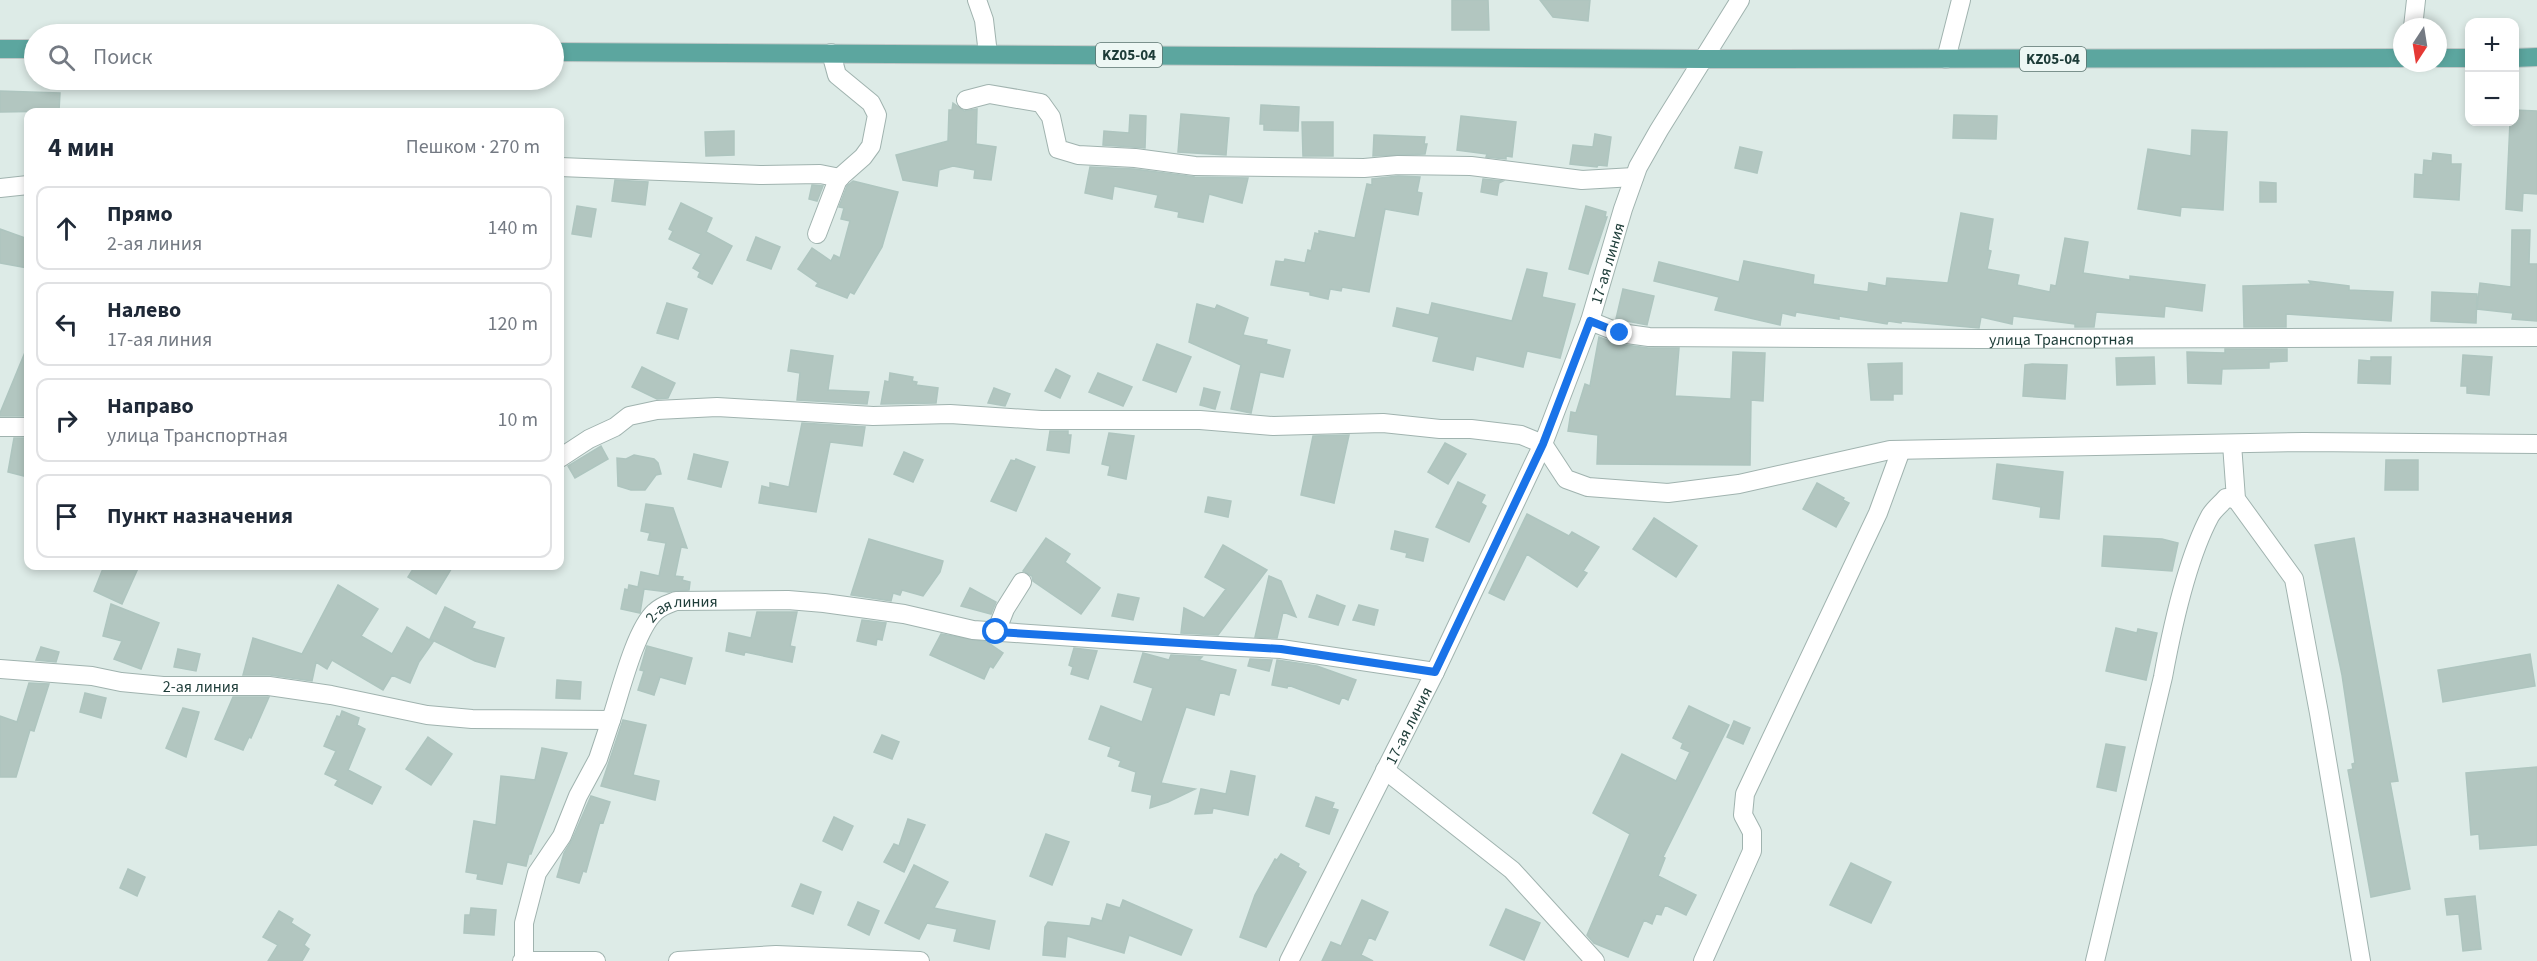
<!DOCTYPE html>
<html lang="ru">
<meta charset="utf-8">
<style>
:root{--surface:#fff;--page:#f2f2f3;--text:#1f2937;--muted:#747a83;--line:#e0e1e3}
body{margin:0;font-family:"Source Sans 3",sans-serif;background:var(--page);color:var(--text)}
.controls{position:absolute;right:18px;top:18px;display:grid;overflow:hidden;border-radius:12px;box-shadow:0 3px 9px #0003}
.controls button{width:54px;height:54px;display:grid;place-items:center;padding:0;border:0;border-bottom:2px solid var(--line);background:var(--surface);color:var(--text);font:30px sans-serif}
.compass{position:absolute;left:2393px;top:18px;width:54px;height:54px;border-radius:50%;background:var(--surface);box-shadow:0 3px 9px #0003;rotate:192deg}
.stop{position:absolute;width:18px;height:18px;margin:-14px;border:4px solid #1a73e8;border-radius:50%;background:#fff}
.stop.end{background:#1a73e8;border-color:#fff;box-shadow:0 2px 6px #0008}
.list{margin:0;padding:0;list-style:none}
h2{display:flex;justify-content:space-between;align-items:center;height:78px;margin:0;padding:0 24px;font-size:26px}
h2 small{font-size:20px;font-weight:400;color:var(--muted)}
.list li{display:grid;grid-template-columns:39px 1fr auto;gap:18px;align-items:center;box-sizing:border-box;height:84px;margin:0 12px 12px;padding:0 12px;border:2px solid var(--line);border-radius:12px}
.list b{display:block;font-size:22px;white-space:nowrap}
.list p{margin:0;font-size:20px;white-space:nowrap;color:var(--muted)}
.list em{font-size:20px;font-style:normal;color:var(--muted)}
.icon{flex:none;width:33px;height:33px;fill:none;stroke:currentColor;stroke-width:2;stroke-linecap:round;stroke-linejoin:round}
.map{position:relative;flex:none;width:2537px;height:961px;overflow:hidden}
.search{position:absolute;background:var(--surface);box-shadow:0 3px 9px #0003;left:24px;top:24px;width:540px;height:66px;display:flex;align-items:center;gap:15px;box-sizing:border-box;padding:0 21px;border-radius:33px;color:var(--muted);font-size:22px}
.panel{position:absolute;background:var(--surface);box-shadow:0 3px 9px #0003;left:24px;top:108px;width:540px;height:462px;border-radius:12px}
.map>svg:first-child{display:block}
.building{fill:#b2c6c0;stroke:#aec5bf;stroke-width:1.5}
.lines{fill:none;stroke-linecap:round;stroke-linejoin:round}
.minor-casing{stroke:#a0b3af;stroke-width:20}
.major-casing{stroke:#c0c8c7;stroke-width:20}
.minor{stroke:#fff;stroke-width:18}
.major{stroke:#5ca69f;stroke-width:18}
.route{stroke:#1a73e8;stroke-width:8}
.labels{text-anchor:middle;stroke-width:6;stroke-linejoin:round;paint-order:stroke}
.shield{fill:#edf7f4;stroke:#5b7470;stroke-width:1.5}
.shield-label{font-size:15px;font-weight:bold;fill:#1d3c38}
.street-label{font-size:16px;fill:#1d3c38;stroke:#edf7f4}
</style>
<div class="map">
<svg width="2537" height="961" viewBox="0 0 2537 961">
<rect width="100%" height="100%" fill="#ddebe7"/>
<!-- building -->
<path class="building" d="M1452 0H1488L1489 30H1452Z
M1540 0H1590L1588 21 1553 17Z
M0 91 60 93 59 111 0 112Z
M953 103 964 111 977 109 976 144 996 147 991 180 974 178 975 170 953 166 939 170 937 186 903 180 896 155 948 141 949 110H952Z
M1261 105 1299 107 1298 131 1264 130V124H1260Z
M2514 110 2537 111V194L2523 193 2522 211 2506 209 2510 122H2514Z
M1181 114 1229 118 1226 155 1178 152Z
M1130 115 1146 116 1145 148 1103 145 1104 131 1129 133Z
M1954 115 1997 116 1996 139 1953 138Z
M1461 116 1516 122 1512 157 1506 156V159L1486 157 1487 154 1457 150Z
M1302 122H1333V156H1303Z
M2192 130 2227 132 2223 210 2181 207 2180 216 2138 209 2148 149 2191 156Z
M734 131V155L706 156 705 132Z
M1595 134 1611 137 1607 166 1598 165 1597 167 1570 164 1573 145 1593 147Z
M1374 135 1425 137 1424 144H1427L1425 154 1373 156Z
M1740 147 1762 152 1757 173 1735 168Z
M2433 153 2451 155V164H2461L2459 200 2414 197 2415 174 2423 175 2424 160 2432 161Z
M1090 167 1134 169 1195 177 1248 178 1242 203 1209 194 1203 222 1178 217 1179 212 1155 207 1158 195 1114 186 1112 199 1085 193Z
M1398 176 1420 177 1417 192 1422 193 1418 215 1385 209 1369 292 1342 287 1341 291 1330 289 1328 299 1310 295V292L1271 285 1276 261 1284 262 1285 259 1305 263 1308 250 1311 251 1315 233 1319 234V231L1355 238 1367 184 1372 185V179Z
M1483 179 1503 181 1499 183 1497 195 1481 192Z
M615 180 648 182 645 205 612 201Z
M853 181 898 192 882 247 854 294 850 292 847 298 816 286 818 283 798 269 812 248 831 261 834 255 840 258 850 221 841 219 844 208 839 207 847 186Z
M2260 182 2276 183V202H2260Z
M812 185 823 186 817 201 809 199Z
M681 203 712 218 706 232 732 246 712 284 698 277 700 272 693 268 701 254 669 239 673 231 669 229Z
M577 206 596 209 591 237 572 234Z
M1586 206 1606 212 1605 217H1607L1588 274 1569 269Z
M1961 213 1993 219 1988 250 1991 251 1987 269 2019 275 2017 285 2050 292 2051 285 2056 286 2065 238 2088 242 2083 273 2130 280V276L2205 285 2202 311 2165 306 2164 317 2096 312 2094 327H2075V324L2013 316 2012 324 1981 317 1979 328 1901 321V323L1888 321 1887 324 1839 316V319L1796 312 1795 316 1782 313 1780 325 1715 310 1719 297 1654 281 1659 262 1739 282 1744 261 1814 275 1813 284 1868 292 1869 283 1886 286 1887 278 1948 283Z
M0 229 28 239V268L0 263Z
M2512 230H2530L2529 264H2537V321L2512 319 2513 313 2477 309 2480 283 2511 287Z
M756 237 780 247 771 269 747 260Z
M1527 269 1547 273 1542 297 1575 304 1560 358 1527 351 1523 367 1476 356 1473 370 1433 361 1439 337 1393 326 1397 308 1429 315 1432 303 1512 321Z
M2309 281 2349 286V290L2393 292 2391 321 2286 314V327H2244L2243 286 2311 284Z
M1623 289 1654 296 1647 325 1616 319Z
M2432 292 2477 294 2476 323 2431 321Z
M667 303 687 309 678 339 657 333Z
M1197 304 1215 309 1217 305 1248 318 1243 335 1267 340 1266 344 1290 350 1283 377 1260 372 1251 413 1231 409 1241 365 1189 342Z
M1599 337 1618 344 1648 348H1679L1675 396 1731 399 1733 352 1765 353 1763 401 1751 400 1750 465 1597 464 1598 435 1568 431 1571 412 1576 413 1585 384 1590 386Z
M1157 344 1191 357 1176 392 1143 380Z
M28 345V416H0V413Z
M2225 349H2287V361L2269 362V368L2222 369 2221 384 2188 383 2187 352 2225 353Z
M791 350 833 356 828 390 869 392 867 404 797 400 800 373 788 371Z
M2463 355 2492 357 2489 395 2467 393V386H2461Z
M2154 357 2155 384 2117 385 2116 358Z
M2371 357H2391L2390 384 2358 383 2359 360 2371 361Z
M1902 363V394H1893V400H1871L1868 364Z
M2032 364 2067 365 2065 399 2023 396 2025 365Z
M642 367 675 383 668 398 657 399 632 387Z
M1056 369 1070 376 1060 398 1045 391Z
M890 373 913 377 912 381 917 382 916 385 938 388 936 403 881 404 885 381 889 382Z
M1098 373 1132 387 1123 406 1089 392Z
M994 388 1010 394 1005 406 988 403Z
M1204 388 1220 392 1215 409 1200 405Z
M802 423 865 427 862 446 830 442 816 512 759 503 762 486 770 488V483L789 487Z
M1050 431H1068V435H1071L1069 453 1047 450Z
M1109 433 1134 436 1126 479 1108 475 1110 466 1102 464Z
M1349 435 1334 503 1301 495 1313 436Z
M14 438H28V460L24 476 8 472Z
M1445 443 1466 454 1448 484 1428 472Z
M601 446 608 459 575 478 568 466Z
M904 452 923 460 913 482 894 474Z
M694 454 728 462 721 487 688 479Z
M634 455 654 459 658 463 661 474 656 475 645 490H631L618 486 617 458 626 459Z
M1016 459 1035 467 1016 511 991 501 1011 460 1015 461Z
M2386 460H2418V490H2385Z
M1997 464 2063 472 2059 519 2040 517 2041 507 1993 499Z
M1458 482 1485 495 1481 503 1486 506 1469 542 1436 527Z
M1817 483 1844 498 1843 500 1849 503 1836 527 1803 509Z
M1208 497 1231 501 1228 517 1205 512Z
M646 504 673 508 687 548 681 547 675 576 683 577 682 580 690 582 689 590 668 592 644 589 640 613 621 609 625 589 628 590 629 585 638 587 641 572 659 576 666 543 648 540 650 533 641 531Z
M1527 514 1569 536 1572 532 1599 547 1583 571 1587 573 1577 587 1527 554 1504 600 1489 593Z
M1654 518 1697 546 1676 577 1633 549Z
M1395 531 1428 539 1423 561 1406 557 1407 553 1391 549Z
M2104 536 2162 539 2178 543 2172 571 2102 566Z
M1046 538 1070 554 1065 562 1100 588 1081 614 1033 581 1032 576 1023 571Z
M2354 538 2398 781 2390 782 2410 889 2371 897 2348 770 2353 769 2352 764 2355 763 2342 675 2315 545Z
M869 539 943 561 940 572 923 596 902 590 900 595 893 593 891 601 851 595Z
M1223 545 1267 570 1218 635 1181 633 1184 608 1204 618 1226 589 1205 577Z
M104 566H139L122 604 94 591Z
M415 566H453L436 594 408 577Z
M1269 576 1281 581 1296 617 1283 612 1277 638 1255 637Z
M338 585 378 609 361 636 392 654 407 627 433 642 419 662 410 683 392 675 383 690 332 660 327 669 316 662 312 681 270 675H243L253 638 302 654Z
M970 588 996 602 991 614 961 606Z
M1118 594 1139 598 1133 620 1112 616Z
M1317 595 1345 606 1338 625 1309 617Z
M111 604 159 623 141 669 114 659 122 641 103 636Z
M1359 605 1378 610 1374 625 1353 620Z
M445 607 475 622 472 628 504 638 495 667 475 661 430 639Z
M757 612H797L790 646 795 647 792 662 745 652 744 655 726 651 729 633 751 638Z
M862 620 886 623 882 640 877 639 876 645 857 641Z
M2116 628 2137 633 2138 629 2157 633 2146 680 2106 671Z
M941 634 987 642 1003 653 993 668 990 666 984 679 930 655Z
M647 646 692 658 685 684 660 677 654 695 638 690 644 671 640 670Z
M41 647 59 652 56 662 36 660Z
M1074 648 1097 651 1088 679 1071 674 1073 667 1069 665Z
M178 649 200 654 196 671 174 667Z
M1143 653 1169 660 1171 655 1202 657 1199 660 1236 670 1229 695 1220 692 1214 715 1186 707 1161 783 1195 789 1168 802 1150 808 1152 795 1132 791 1136 772 1119 766 1121 761 1108 756 1111 747 1089 739 1101 706 1142 722 1153 688 1134 682Z
M2530 654 2535 686 2443 702 2438 670Z
M1250 659 1272 660 1269 671 1248 666Z
M1277 660 1317 666 1356 680 1348 700 1342 697 1339 704 1288 685 1287 688 1272 685Z
M557 680 581 682 580 699 556 698Z
M29 683 49 684 34 731 30 730 16 777H0V716L17 722Z
M85 693 106 698 101 718 80 712Z
M233 697H269L251 738 249 737 243 750 215 739Z
M1689 706 1729 725 1663 857 1665 858 1658 876 1696 895 1686 915 1665 905 1661 915 1656 914 1652 924 1644 920 1628 957 1594 943 1587 935 1630 834 1593 813 1622 754 1676 781 1690 752 1681 748 1683 743 1673 738Z
M183 708 199 712 186 757 166 748Z
M342 711 359 718 357 725 365 729 348 770 381 787 372 804 335 785 338 780 325 774 336 751 324 746 337 716 340 717Z
M623 720 646 725 633 775 659 781 655 800 601 786Z
M1734 721 1750 728 1743 744 1727 737Z
M882 735 899 742 892 759 874 752Z
M428 737 452 754 431 785 406 769Z
M2106 744 2125 747 2116 791 2097 787Z
M542 748 567 753 531 854H529L526 866 507 862 502 884 477 879 478 874 466 872 474 821 496 825 501 776 535 780Z
M2537 767V845L2480 849 2479 834 2471 835 2466 773Z
M1231 771 1255 776 1248 815 1213 808 1212 813 1195 814 1201 789 1226 794Z
M591 796 610 802 603 823 600 822 586 872 583 871 579 883 557 877 564 853 572 840Z
M1316 797 1334 803 1332 808 1338 810 1329 834 1306 826Z
M834 817 853 826 842 850 823 841Z
M908 819 925 825 904 872 884 862 894 844 899 846Z
M1046 834 1069 842 1052 885 1030 876Z
M1281 854 1299 864 1298 867 1306 872 1266 947 1240 937 1255 895 1275 859 1277 860Z
M1851 863 1891 882 1871 923 1830 905Z
M914 865 948 882 934 908 995 921 989 949 954 941 957 929 927 923 919 939 885 923Z
M128 869 145 877 137 896 120 888Z
M801 884 821 892 813 914 792 906Z
M2475 896 2481 949 2463 951 2459 914 2447 915 2445 899Z
M1123 900 1192 930 1181 955 1129 935 1124 953 1067 936 1065 957 1043 955 1045 927 1048 922 1090 926 1092 918 1102 921 1107 904 1120 908Z
M1362 900 1388 912 1375 940 1369 937 1361 955 1373 961H1322L1331 942 1341 946Z
M858 902 879 911 869 935 848 925Z
M471 908 496 910 494 935 464 933 465 915H470Z
M1506 909 1540 923 1524 960 1490 945Z
M279 911 293 919 291 923 310 935 304 945 309 949 302 961H268L278 945 263 937Z"/>
<g class="lines">
<defs>
<g id="minor">
<path d="M977 0 984 20 988 54"/>
<path d="M2413 27 2416 0"/>
<path d="M1946 59 1961 0"/>
<path d="M966 100 989 94 1041 103 1051 117 1058 149 1078 155 1135 158 1195 166 1364 168 1398 165 1471 166 1582 180 1634 177"/>
<path d="M560 167 760 175 820 174 840 178"/>
<path d="M0 188 28 185"/>
<path d="M817 234 838 179 863 157 871 146 877 115 871 103 837 75 831 53"/>
<path id="s1" d="M1590 321 1620 333 1649 337 1981 339 2537 337"/>
<path d="M0 427H28"/>
<path d="M2232 444 2236 499 2294 579 2319 713 2361 961"/>
<path d="M560 458 589 439 615 427 629 416 657 410 717 407 873 416 950 414 1041 420H1200L1273 426 1383 423 1440 429H1471L1521 435 1543 444 1566 479 1588 487 1668 493 1739 484 1890 450 2304 442 2537 444"/>
<path d="M996 632 1005 609 1022 582"/>
<path id="s2" d="M0 669 92 676 121 682 163 686H269L331 695 427 715 472 719 611 720C620 693 635 630 655 612 661 606 668 604 676 601L788 600 824 603 904 614 973 630 1175 644 1281 649 1435 672"/>
<path d="M1385 770 1512 870 1595 961"/>
<path d="M524 960V923L537 873 562 836 578 796 598 759 611 720"/>
<path d="M522 961H596"/>
<path d="M678 961 776 955 920 961"/>
<path id="s3" d="M1289 961 1435 672 1543 444 1590 321 1623 209 1638 167 1659 130 1740 0"/>
<path d="M1703 961 1752 851V832L1743 815 1745 794 1878 513 1901 450"/>
<path d="M2095 961 2163 677C2172 628 2187 559 2210 516 2214 509 2221 504 2226 498L2236 499"/>
</g>
<path id="major" d="M0 49H34
M554 52 1704 59 2402 58
M2438 58H2470
M2514 58 2537 57"/>
</defs>
<!-- minor casing -->
<use href="#minor" class="minor-casing"/>
<!-- major casing -->
<use href="#major" class="major-casing"/>
<!-- minor -->
<use href="#minor" class="minor"/>
<!-- major -->
<use href="#major" class="major"/>
</g>
<g class="lines">
<!-- route -->
<path class="route" d="M996 632 1281 649 1435 672 1543 444 1590 321 1620 333"/>
</g>
<g class="labels">
<!-- shield labels -->
<g class="shield">
<rect x="1096" y="43" width="66" height="24" rx="4.5"/>
<rect x="2020" y="47" width="66" height="24" rx="4.5"/>
</g>
<g class="shield-label">
<text x="1129" y="60">KZ05-04</text>
<text x="2053" y="64">KZ05-04</text>
</g>
<!-- street labels -->
<g class="street-label">
<text dy="6" stroke="none"><textPath href="#s3" startOffset="768">17-ая линия</textPath></text>
<text dy="6" stroke="none"><textPath href="#s1" startOffset="474">улица Транспортная</textPath></text>
<text dy="6" stroke="none"><textPath href="#s2" startOffset="760">2-ая линия</textPath></text>
<text dy="6" stroke="none"><textPath href="#s2" startOffset="202">2-ая линия</textPath></text>
<text dy="6" stroke="none"><textPath href="#s3" startOffset="264">17-ая линия</textPath></text>
</g>
</g>
</svg>
<div class="controls">
<button>+</button>
<button>−</button>
</div>
<svg class="compass" viewBox="-18 -18 36 36"><path d="M0-13l5 13h-10z" fill="#e53935"/><path d="M0 13l5-13h-10z" fill="#747a83"/></svg>
<div class="stop" style="left:996px;top:632px"></div>
<div class="stop end" style="left:1620px;top:333px"></div>
<div class="search"><svg class="icon" aria-label="search" viewBox="0 0 24 24"><circle cx="10" cy="10" r="6"/><path d="M15 15l6 6"/></svg>Поиск</div>
<section class="panel">
<h2>4 мин<small>Пешком · 270 m</small></h2>
<ul class="list">
<li><svg class="icon" aria-label="ahead" viewBox="0 0 24 24"><path d="M12 20V5M6 11l6-6 6 6"/></svg><div><b>Прямо</b><p>2-ая линия</p></div><em>140 m</em></li>
<li><svg class="icon" aria-label="left" viewBox="0 0 24 24"><path d="M17 20v-9H6M10 6l-5 5 5 5"/></svg><div><b>Налево</b><p>17-ая линия</p></div><em>120 m</em></li>
<li><svg class="icon" aria-label="right" viewBox="0 0 24 24"><path d="M7 20v-9h11M14 6l5 5-5 5"/></svg><div><b>Направо</b><p>улица Транспортная</p></div><em>10 m</em></li>
<li><svg class="icon" aria-label="arrive" viewBox="0 0 24 24"><path d="M6 21V4h12l-3 4 3 4H6"/></svg><div><b>Пункт назначения</b></div></li>
</ul>
</section>
</div>
